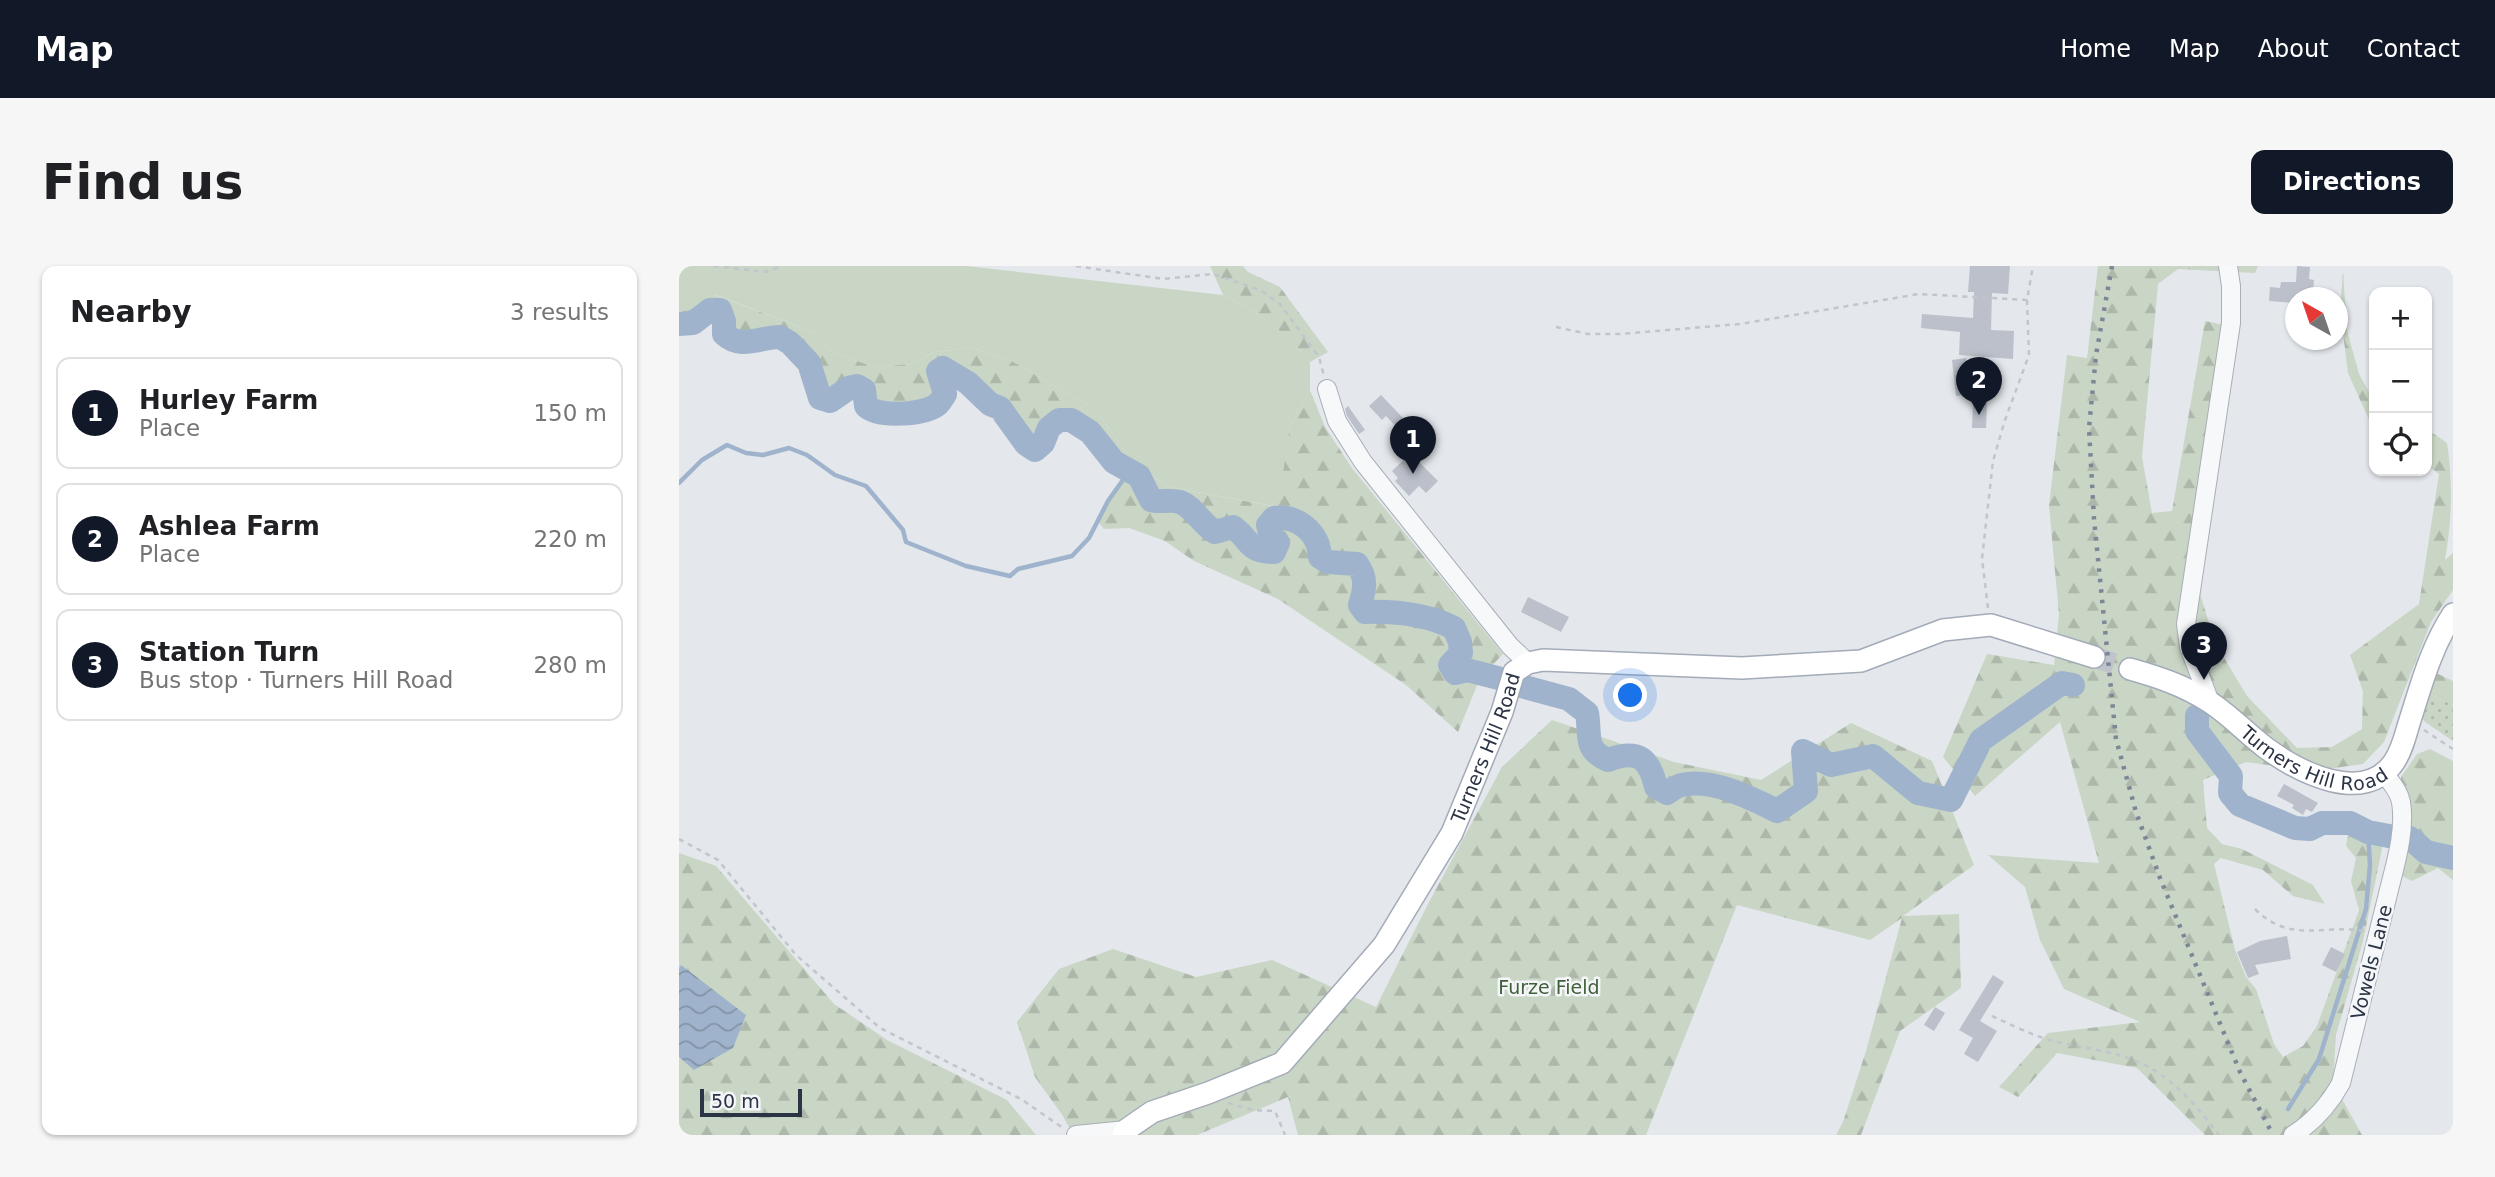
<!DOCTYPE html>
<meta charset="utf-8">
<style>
:root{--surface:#fff;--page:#f6f6f6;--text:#202124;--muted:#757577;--line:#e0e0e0;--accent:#111827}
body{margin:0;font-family:"DejaVu Sans",sans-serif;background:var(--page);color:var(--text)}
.controls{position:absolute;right:21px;top:21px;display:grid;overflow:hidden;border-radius:14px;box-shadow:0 2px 5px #0004}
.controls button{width:63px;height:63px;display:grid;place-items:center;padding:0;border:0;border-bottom:2px solid var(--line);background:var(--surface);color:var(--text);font:35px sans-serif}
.compass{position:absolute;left:1606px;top:21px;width:63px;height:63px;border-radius:50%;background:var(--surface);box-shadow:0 2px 5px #0004;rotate:320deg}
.scale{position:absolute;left:21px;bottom:18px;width:102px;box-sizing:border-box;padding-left:7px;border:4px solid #2b3445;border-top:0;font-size:19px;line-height:24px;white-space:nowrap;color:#2b3445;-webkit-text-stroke:5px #f4f6f9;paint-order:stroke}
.you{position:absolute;left:952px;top:430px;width:24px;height:24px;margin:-18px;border:5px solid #fff;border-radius:50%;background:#1a73e8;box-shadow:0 0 0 10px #1a73e833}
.badge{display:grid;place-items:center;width:46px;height:46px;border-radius:50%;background:var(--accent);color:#fff;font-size:23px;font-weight:700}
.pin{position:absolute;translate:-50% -58px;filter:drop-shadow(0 2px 4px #0008)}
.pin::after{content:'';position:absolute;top:37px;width:24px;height:21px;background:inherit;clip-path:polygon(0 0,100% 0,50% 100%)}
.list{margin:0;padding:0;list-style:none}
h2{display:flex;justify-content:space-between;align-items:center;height:91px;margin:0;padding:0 28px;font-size:30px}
h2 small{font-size:23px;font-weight:400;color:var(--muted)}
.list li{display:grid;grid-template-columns:46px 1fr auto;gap:21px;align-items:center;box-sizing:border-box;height:112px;margin:0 14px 14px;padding:0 14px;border:2px solid var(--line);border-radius:14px}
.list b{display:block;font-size:26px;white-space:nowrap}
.list p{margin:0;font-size:23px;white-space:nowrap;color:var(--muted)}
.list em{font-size:23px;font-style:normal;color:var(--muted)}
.icon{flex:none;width:38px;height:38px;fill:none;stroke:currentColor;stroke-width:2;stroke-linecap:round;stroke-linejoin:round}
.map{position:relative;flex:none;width:1774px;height:869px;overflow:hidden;border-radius:14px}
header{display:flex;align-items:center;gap:42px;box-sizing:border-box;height:98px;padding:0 35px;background:var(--accent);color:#fff}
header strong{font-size:33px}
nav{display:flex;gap:38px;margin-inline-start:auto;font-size:24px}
.intro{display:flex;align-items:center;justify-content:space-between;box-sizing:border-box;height:168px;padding:0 42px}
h1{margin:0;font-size:49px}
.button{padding:18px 32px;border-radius:14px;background:var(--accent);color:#fff;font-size:24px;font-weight:700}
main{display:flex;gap:42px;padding:0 42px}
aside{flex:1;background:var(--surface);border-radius:14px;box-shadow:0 2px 5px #0004}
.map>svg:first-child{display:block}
.grass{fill:#c9d6c5}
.forest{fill:url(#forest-firs)}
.park{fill:url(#park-dots)}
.water{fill:url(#water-waves)}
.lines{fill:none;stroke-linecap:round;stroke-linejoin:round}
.stream{stroke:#9fb4cc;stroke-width:4.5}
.river{stroke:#9fb4cc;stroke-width:24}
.building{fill:#bbc0ca}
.major-tunnel{stroke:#bfc3cb;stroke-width:21;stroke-dasharray:21 10;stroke-linecap:butt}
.minor-casing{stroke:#a9aeb7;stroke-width:20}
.major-casing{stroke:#a3abb8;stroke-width:24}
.path{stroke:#c2c5cb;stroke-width:2.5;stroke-dasharray:5 5;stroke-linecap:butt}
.minor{stroke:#f7f8fa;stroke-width:18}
.major{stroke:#fff;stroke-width:21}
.rail{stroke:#7d8696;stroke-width:4.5;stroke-dasharray:3.5 7;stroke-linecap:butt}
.labels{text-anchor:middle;stroke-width:5;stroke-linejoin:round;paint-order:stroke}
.street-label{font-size:19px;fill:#2b3445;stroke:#f4f6f9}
.park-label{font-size:19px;fill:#3f6138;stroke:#f4f6f9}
</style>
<header>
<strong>Map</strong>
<nav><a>Home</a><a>Map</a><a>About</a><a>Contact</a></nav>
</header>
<div class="intro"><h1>Find us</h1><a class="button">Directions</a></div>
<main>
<aside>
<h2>Nearby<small>3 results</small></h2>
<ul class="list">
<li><span class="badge">1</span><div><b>Hurley Farm</b><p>Place</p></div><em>150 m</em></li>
<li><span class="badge">2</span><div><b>Ashlea Farm</b><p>Place</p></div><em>220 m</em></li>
<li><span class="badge">3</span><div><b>Station Turn</b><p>Bus stop · Turners Hill Road</p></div><em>280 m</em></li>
</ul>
</aside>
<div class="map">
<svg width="1774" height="869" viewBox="0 0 1774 869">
<defs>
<pattern id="forest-firs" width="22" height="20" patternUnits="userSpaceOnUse" patternTransform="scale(1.75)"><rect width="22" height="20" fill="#c9d6c5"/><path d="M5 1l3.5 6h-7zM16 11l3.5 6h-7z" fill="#adb8ab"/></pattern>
<pattern id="park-dots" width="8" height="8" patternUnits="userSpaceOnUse" patternTransform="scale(1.75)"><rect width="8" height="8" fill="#c9d6c5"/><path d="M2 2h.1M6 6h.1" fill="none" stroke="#adb8ab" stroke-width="1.8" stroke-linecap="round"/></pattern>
<pattern id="water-waves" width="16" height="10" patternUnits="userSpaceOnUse" patternTransform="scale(1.75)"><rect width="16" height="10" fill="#9fb4cc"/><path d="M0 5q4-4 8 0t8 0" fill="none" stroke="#8293a7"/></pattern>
</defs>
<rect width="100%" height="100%" fill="#e4e7ec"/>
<!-- grass -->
<path class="grass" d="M0 0H287L544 29C584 48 602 64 631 96V124L611 160 600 241 486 220 451 191 414 142 329 93 293 82 255 86 232 98 195 101 153 86 139 68 37 29 11 44 0 46Z"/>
<!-- forest -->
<path class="forest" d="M531 0H564L569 6 601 21 649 86 631 96C602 64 584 48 544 29Z
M1419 0H1579L1576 7 1499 3 1479 18 1463 191 1473 247 1493 245 1526 55 1559 62 1520 324 1536 377 1568 430 1618 482 1653 481 1683 463 1684 425 1671 389 1740 338 1760 208 1748 199V163L1768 177C1774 216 1773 254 1766 294L1774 287V324L1752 356 1705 476 1684 498 1634 505 1567 496 1524 514 1528 562 1543 578 1563 583 1634 619 1646 638 1614 630 1584 604 1542 592 1535 598 1556 684 1567 711 1577 723 1595 778 1604 791 1624 780 1638 760 1680 644 1672 615 1677 592 1667 580 1671 559 1705 573 1684 675 1657 769 1654 817 1683 869H1526L1458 802 1378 787 1339 831 1320 821 1369 767 1461 756 1385 723 1361 674 1346 621 1309 589 1420 597 1381 456 1296 530 1264 491 1308 388 1375 399 1380 349 1370 239 1388 89 1408 92Z
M1664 6 1668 64 1680 108 1695 135V159L1691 156 1669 107 1661 43Z
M36 29 139 68 153 86 195 101 232 98 255 86 293 82 329 93 414 142 451 191 486 220 599 241 611 160 631 124 646 161 673 202 824 388 801 412 779 466 727 419 599 333 515 295 486 275 450 262 425 263 419 256 429 235 451 204 435 196 411 166 392 154H380L370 162 364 177 356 184 347 178 321 143 311 138 289 117 264 102 259 105 266 128C264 131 262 135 259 138 246 149 199 152 187 140L185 124 178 120 170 122 151 135 141 132C135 121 137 107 129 96 124 88 111 74 101 71 80 65 67 88 45 68V55L40 44H30L14 57 0 58V46L11 44Z
M1755 406 1774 415V439L1748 427Z
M873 454 995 496 1082 514 1172 457 1253 495 1295 599 1224 650 1280 648 1282 722 1221 765 1182 869H1157L1164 856 1187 785 1223 652 1191 674 1058 639 967 869H619L609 831 518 869H394L384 850 356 811 338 756 380 703 434 683 517 711 593 694 697 741 749 638 823 501Z
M1751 483 1774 495V614L1759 602 1733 615 1721 609 1722 511 1738 488Z
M0 587 37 600 155 738 208 774 328 834 357 869H0Z"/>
<!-- park -->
<path class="park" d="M1748 427 1774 439V475L1746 456 1742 450Z"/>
<!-- water -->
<path class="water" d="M2 699 67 749 54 782 15 804 0 791V702Z"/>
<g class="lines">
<!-- stream -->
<path class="stream" d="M0 217 23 194 48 179 67 187 84 189 110 182 128 189 156 209 187 220 224 264 227 276 287 300 331 310 339 303 393 290 410 272 429 235 451 204
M1609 843 1640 793 1687 643 1691 599 1689 566"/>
<!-- river -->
<path class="river" d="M0 58 14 57 31 44H41L45 55V68C62 84 81 71 101 71L111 77 130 97 141 132 151 135 170 122 178 120 185 124 187 140C199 152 246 149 259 138 262 135 264 131 266 128L259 105 264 102 289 117 311 138 321 142 347 178 356 184 364 177 370 162 380 154H392L411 166 435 196 460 210 472 234C481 237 492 233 501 236 515 241 522 258 536 266L554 261C572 274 568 286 595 286L599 277 591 268 589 259 595 252C618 249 640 266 641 291L649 296 678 298C688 312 686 323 681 339L686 346C717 345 747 348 775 362L781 376 782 387 771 399 776 407 788 404 819 412
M842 420 890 433 908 447C912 470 904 483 929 494 958 483 970 491 977 521L988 527C992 524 998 520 1003 519 1033 512 1072 532 1098 545L1127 525 1124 485 1152 499 1194 490 1239 527 1272 534 1302 474 1383 417 1394 419
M1518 450V465L1552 510 1551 527 1561 539 1616 562 1631 563 1643 557H1671L1689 566 1710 570
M1731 572 1747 586 1774 592"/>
</g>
<!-- building -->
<path class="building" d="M1291 0H1331L1329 28 1313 27 1312 64 1335 65 1334 93 1280 89 1281 66 1242 62 1243 48 1294 52 1295 26H1289Z
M1618 0 1631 1 1630 13 1635 14 1634 24H1625L1624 32H1616V37L1590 35 1591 21 1601 22 1602 16H1617Z
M1287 92 1291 129 1277 130 1273 94Z
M702 129 748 177 734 190 759 215 747 227 740 220 730 230 716 215 719 212 713 205 729 190 720 180 728 172 707 150 703 154 690 140Z
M1294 136 1308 137 1307 162H1293Z
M669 140 686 164 680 168 668 150 666 143Z
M849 331 890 351 882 366 842 346Z
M1605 518 1639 537 1633 546 1627 543 1624 549 1613 542 1615 539 1598 530Z
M1608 670 1612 693 1576 699 1580 708 1569 712 1558 686 1581 675Z
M1652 681 1666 688 1657 706 1643 699Z
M1314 709 1325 716 1301 755 1318 765 1299 796 1285 788 1294 772 1280 764Z
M1256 741 1266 747 1255 765 1245 759Z"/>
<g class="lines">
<!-- major-tunnel -->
<path class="major-tunnel" d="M1415 391 1451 403"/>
<defs>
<path id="minor" d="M648 123 658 155 684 196 831 380 849 397
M1531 436 1510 381 1507 358 1552 57V20L1549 0
M397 869 447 864
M1614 869C1636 855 1650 839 1662 817 1677 755 1693 694 1708 632 1715 602 1727 567 1722 536 1720 525 1712 517 1706 508"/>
<g id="major">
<path id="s1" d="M1451 403C1479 411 1504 419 1529 435 1550 448 1567 467 1587 482 1620 506 1685 540 1715 496 1724 483 1727 466 1732 451 1743 416 1753 380 1774 348"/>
<path id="s2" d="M444 869 447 864 473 846 529 827 603 797 705 679 773 567 823 446 835 406 849 397 864 394 1063 402 1182 395 1264 364 1312 359 1415 391"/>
</g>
</defs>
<!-- minor casing -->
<use href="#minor" class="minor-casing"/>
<!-- major casing -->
<use href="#major" class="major-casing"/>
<!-- path -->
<path class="path" d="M35 0 86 6 103 0
M397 0 484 13 534 8 581 24 601 38 615 57 640 91 645 110
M877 61 909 68H941L1061 58 1240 28 1348 34
M1309 342 1303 293 1314 195 1326 154 1350 89 1348 34 1354 0
M1745 464 1774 483
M0 573 39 594 117 689 201 762 342 833 384 862
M1576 643C1611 678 1643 658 1685 665
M1313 750C1335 760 1358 772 1383 777 1411 783 1440 786 1466 799 1497 815 1519 842 1540 869
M549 837 574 844 596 845 606 869"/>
<!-- minor -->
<use href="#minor" class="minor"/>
<!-- major -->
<use href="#major" class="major"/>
<!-- rail -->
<path class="rail" d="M1433 0 1417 89 1410 162 1415 253 1437 473 1457 546 1481 612 1561 806 1594 869"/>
</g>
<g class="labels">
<!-- street labels -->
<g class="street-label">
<text dy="7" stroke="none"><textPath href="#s1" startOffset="210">Turners Hill Road</textPath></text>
<text dy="7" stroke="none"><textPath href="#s2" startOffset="555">Turners Hill Road</textPath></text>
<text transform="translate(1692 696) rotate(-76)" y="7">Vowels Lane</text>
</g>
<!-- park labels -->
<g class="park-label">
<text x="870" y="728">Furze Field</text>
</g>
</g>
</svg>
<div class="controls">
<button>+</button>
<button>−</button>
<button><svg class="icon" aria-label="locate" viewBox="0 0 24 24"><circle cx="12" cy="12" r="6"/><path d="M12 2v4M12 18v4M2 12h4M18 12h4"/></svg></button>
</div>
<svg class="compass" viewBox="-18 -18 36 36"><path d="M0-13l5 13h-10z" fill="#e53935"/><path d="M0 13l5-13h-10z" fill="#757577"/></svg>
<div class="scale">50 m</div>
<div class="you"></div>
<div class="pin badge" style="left:734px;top:208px">1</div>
<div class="pin badge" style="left:1300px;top:149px">2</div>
<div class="pin badge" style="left:1525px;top:414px">3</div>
</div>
</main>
